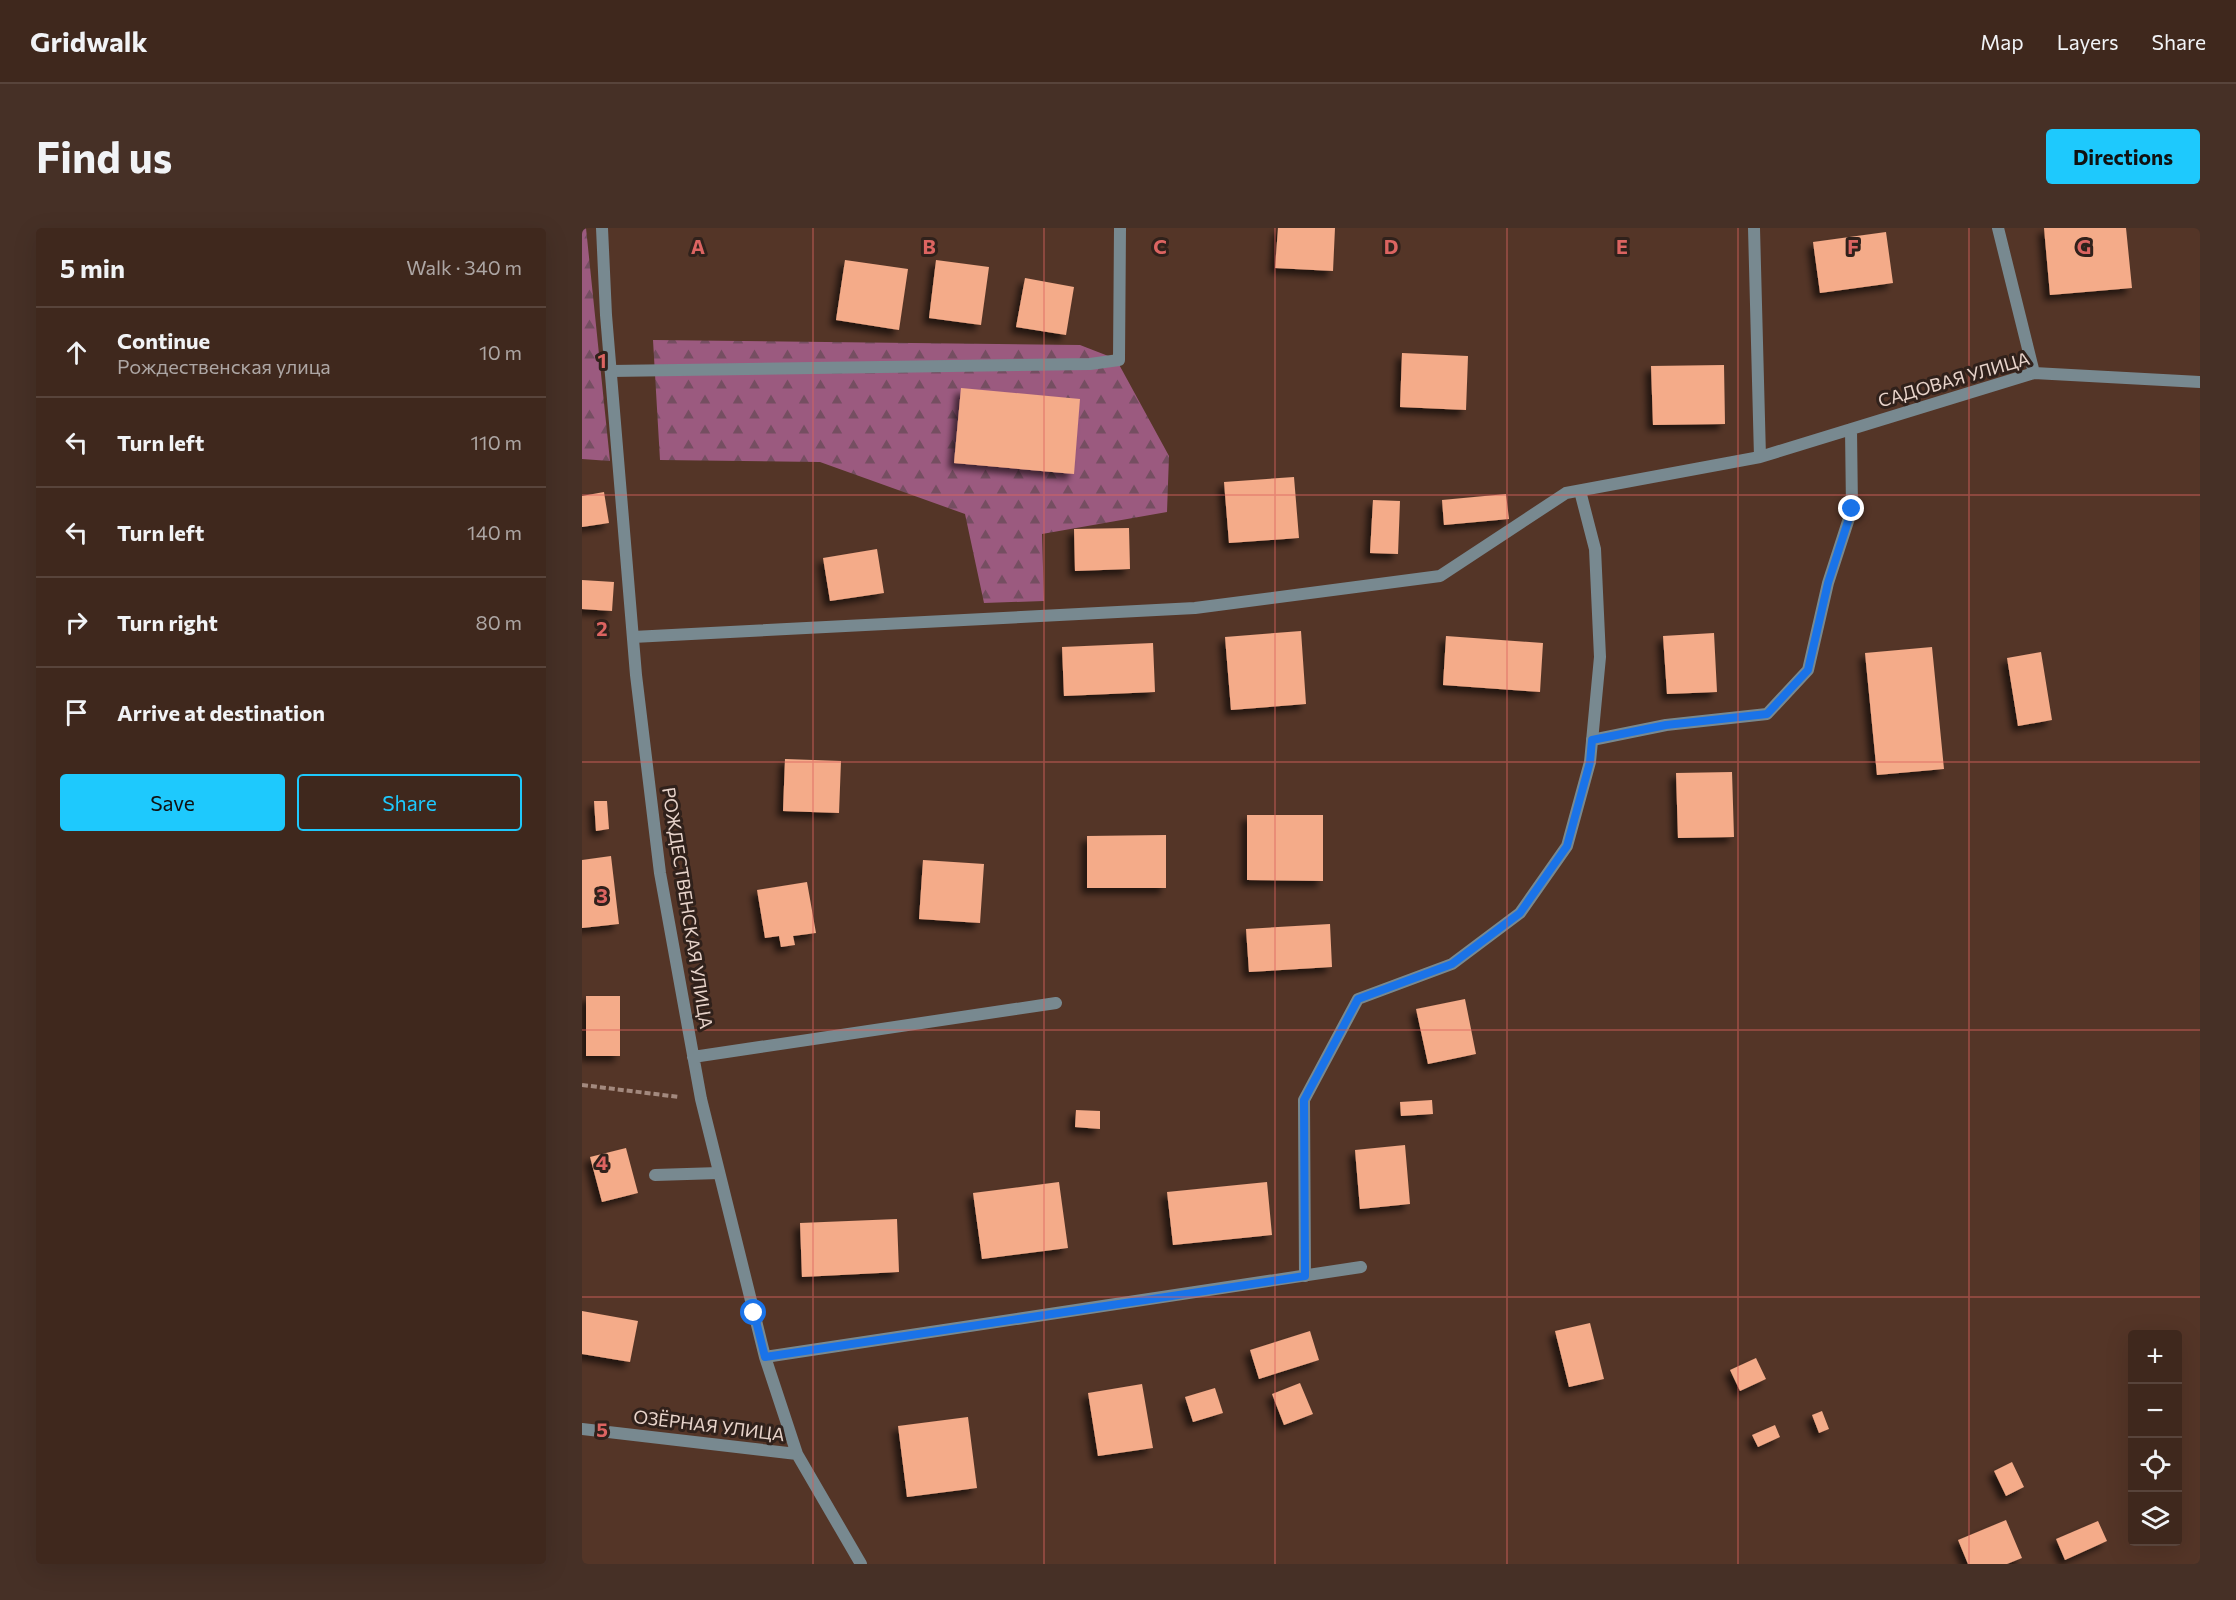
<!DOCTYPE html>
<meta charset="utf-8">
<style>
:root{--surface:#3f281d;--page:#463026;--text:#f1f3f6;--muted:#ada6a4;--line:#58443b;--accent:#1ec9fd}
body{margin:0;font-family:Commissioner,sans-serif;background:var(--page);color:var(--text)}
.controls{position:absolute;right:18px;bottom:18px;display:grid;overflow:hidden;border-radius:6px;box-shadow:0 6px 24px #0002}
.controls button{width:54px;height:54px;display:grid;place-items:center;padding:0;border:0;border-bottom:2px solid var(--line);background:var(--surface);color:var(--text);font:30px sans-serif}
.stop{position:absolute;width:18px;height:18px;margin:-14px;border:4px solid #1a73e8;border-radius:50%;background:#fff}
.stop.end{background:#1a73e8;border-color:#fff;box-shadow:0 2px 6px #0008}
.list{margin:0;padding:0;list-style:none}
h2{display:flex;justify-content:space-between;align-items:center;height:78px;margin:0;padding:0 24px;font-size:26px}
h2 small{font-size:20px;font-weight:400;color:var(--muted)}
.list li{display:grid;grid-template-columns:39px 1fr auto;gap:18px;align-items:center;box-sizing:border-box;height:90px;padding:0 24px;border-top:2px solid var(--line)}
.list b{display:block;font-size:22px;white-space:nowrap}
.list p{margin:0;font-size:20px;white-space:nowrap;color:var(--muted)}
.list em{font-size:20px;font-style:normal;color:var(--muted)}
.actions{display:flex;gap:12px;padding:18px 24px}
.actions a{flex:1;padding:14px 0;border:2px solid var(--accent);border-radius:6px;text-align:center;font-size:21px;color:var(--accent)}
.actions .main{background:var(--accent);color:#111}
.icon{flex:none;width:33px;height:33px;fill:none;stroke:currentColor;stroke-width:2;stroke-linecap:round;stroke-linejoin:round}
.map{position:relative;flex:none;width:1618px;height:1336px;overflow:hidden;border-radius:6px}
header{display:flex;align-items:center;gap:36px;box-sizing:border-box;height:84px;padding:0 30px;background:var(--surface);border-bottom:2px solid var(--line)}
header strong{font-size:28px}
nav{display:flex;gap:33px;margin-inline-start:auto;font-size:21px}
.intro{display:flex;align-items:center;justify-content:space-between;box-sizing:border-box;height:144px;padding:0 36px}
h1{margin:0;font-size:42px}
.button{padding:15px 27px;border-radius:6px;background:var(--accent);color:#111;font-size:21px;font-weight:700}
main{display:flex;gap:36px;padding:0 36px}
aside{flex:1;background:var(--surface);border-radius:6px;box-shadow:0 6px 24px #0002}
.map>svg:first-child{display:block}
.forest{fill:url(#forest-firs)}
.building{fill:#f4ab89;filter:url(#shadow)}
.lines{fill:none;stroke-linecap:round;stroke-linejoin:round}
.path{stroke:#a3897e;stroke-width:4;stroke-dasharray:6 3;stroke-linecap:butt}
.service{stroke:#788990;stroke-width:12}
.minor{stroke:#788990;stroke-width:12}
.route{stroke:#1a73e8;stroke-width:8}
.grid{fill:none;stroke:#dc6461;stroke-width:1.5;stroke-opacity:0.55}
.labels{text-anchor:middle;stroke-width:6;stroke-linejoin:round;paint-order:stroke}
.street-label{font-size:18px;fill:#e8d4cb;stroke:#30211b}
.grid-label{font-size:20px;text-anchor:middle;font-weight:bold;fill:#dc6461;stroke:#30211b;stroke-width:6;stroke-linejoin:round;paint-order:stroke}
</style>
<header>
<strong>Gridwalk</strong>
<nav><a>Map</a><a>Layers</a><a>Share</a></nav>
</header>
<div class="intro"><h1>Find us</h1><a class="button">Directions</a></div>
<main>
<aside>
<h2>5 min<small>Walk · 340 m</small></h2>
<ul class="list">
<li><svg class="icon" aria-label="ahead" viewBox="0 0 24 24"><path d="M12 20V5M6 11l6-6 6 6"/></svg><div><b>Continue</b><p>Рождественская улица</p></div><em>10 m</em></li>
<li><svg class="icon" aria-label="left" viewBox="0 0 24 24"><path d="M17 20v-9H6M10 6l-5 5 5 5"/></svg><div><b>Turn left</b></div><em>110 m</em></li>
<li><svg class="icon" aria-label="left" viewBox="0 0 24 24"><path d="M17 20v-9H6M10 6l-5 5 5 5"/></svg><div><b>Turn left</b></div><em>140 m</em></li>
<li><svg class="icon" aria-label="right" viewBox="0 0 24 24"><path d="M7 20v-9h11M14 6l5 5-5 5"/></svg><div><b>Turn right</b></div><em>80 m</em></li>
<li><svg class="icon" aria-label="arrive" viewBox="0 0 24 24"><path d="M6 21V4h12l-3 4 3 4H6"/></svg><div><b>Arrive at destination</b></div></li>
</ul>
<div class="actions"><a class="main">Save</a><a>Share</a></div>
</aside>
<div class="map">
<svg width="1618" height="1336" viewBox="0 0 1618 1336">
<defs>
<pattern id="forest-firs" width="22" height="20" patternUnits="userSpaceOnUse" patternTransform="scale(1.5)"><rect width="22" height="20" fill="#9b5a7f"/><path d="M5 1l3.5 6h-7zM16 11l3.5 6h-7z" fill="#754e61"/></pattern>
<filter id="shadow"><feDropShadow dx="-5.5" dy="5.5" stdDeviation="3" flood-color="#0009"/></filter>
</defs>
<rect width="100%" height="100%" fill="#543527"/>
<!-- forest -->
<path class="forest" d="M0 0H4L28 233 0 231Z
M71 112 498 117 534 131 587 228 585 284 460 306 462 373 402 375 383 286 238 234 78 232Z"/>
<!-- building -->
<path class="building" d="M696 0H753L751 43 693 40Z
M1462 0H1544L1550 60 1468 67Z
M1304 4 1311 55 1238 65 1231 14Z
M263 32 326 41 317 102 254 92Z
M354 32 407 39 399 97 347 90Z
M443 50 492 59 484 107 434 99Z
M820 125 886 128 884 182 818 179Z
M1142 137 1143 196 1071 197 1069 138Z
M379 160 498 171 492 246 372 235Z
M712 249 717 310 647 315 642 254Z
M22 264 27 295 0 299V268Z
M924 266 927 291 862 297 860 272Z
M791 272 818 273 816 326 788 325Z
M547 300 548 341 493 343 492 301Z
M295 321 302 365 248 373 241 330Z
M0 352 32 354 30 383 0 381Z
M719 403 724 476 649 482 643 409Z
M1132 405 1135 464 1085 466 1081 408Z
M864 408 961 415 958 464 861 457Z
M571 415 573 464 482 468 480 419Z
M1350 419 1362 541 1295 547 1283 425Z
M1459 424 1470 492 1436 498 1425 430Z
M203 531 259 533 257 585 201 583Z
M1150 544 1152 609 1096 610 1094 545Z
M12 573H25L27 601 14 603Z
M665 587H741V653L665 652Z
M584 607V660H505V608Z
M29 628 37 696 0 700V632Z
M341 632 402 636 398 695 337 691Z
M225 654 234 705 211 708 213 717 199 719 197 708 183 710 175 662Z
M748 696 750 739 667 744 664 701Z
M4 768H38V828H4Z
M883 771 894 826 846 836 834 781Z
M850 872 851 886 819 888 818 874Z
M494 882 518 883V901L493 899Z
M823 917 828 976 778 981 773 922Z
M44 920 56 965 20 974 8 929Z
M477 954 486 1020 400 1031 391 965Z
M685 954 690 1007 591 1017 585 964Z
M315 991 317 1044 220 1049 218 995Z
M0 1083 56 1093 48 1134 0 1126Z
M1008 1095 1022 1151 987 1159 973 1103Z
M728 1103 737 1132 677 1151 668 1122Z
M1174 1130 1184 1151 1158 1163 1148 1142Z
M718 1155 731 1186 702 1197 690 1166Z
M560 1156 571 1220 516 1228 506 1165Z
M633 1160 641 1185 611 1194 603 1169Z
M1240 1183 1247 1201 1237 1205 1230 1187Z
M386 1189 395 1260 325 1269 316 1198Z
M1193 1197 1198 1209 1176 1219 1170 1207Z
M1430 1234 1442 1259 1424 1268 1412 1243Z
M1424 1292 1440 1330 1425 1336H1386L1376 1312Z
M1516 1293 1525 1313 1483 1332 1474 1311Z"/>
<g class="lines">
<!-- path -->
<path class="path" d="M0 857 97 869"/>
<!-- service -->
<path class="service" d="M29 143 508 136 537 132 538 0
M73 947 137 945
M723 1048 722 872 776 771 870 736 938 685 985 618 1008 534 1018 429 1013 321 998 263"/>
<!-- minor -->
<path class="minor" d="M20 0 24 87 54 447 78 645 119 871 183 1129 215 1226 279 1336
M1416 0 1452 145
M1178 229 1452 145 1618 154
M51 409 613 380 858 348 984 265 1178 229 1172 0
M1010 512 1084 497 1185 486 1226 442 1246 355 1270 281 1269 201
M111 829 474 775
M183 1129 779 1039
M0 1201 215 1226"/>
</g>
<g class="lines">
<!-- route -->
<path class="route" d="M172 1085 183 1129 723 1048 722 872 776 771 870 736 938 685 985 618 1008 534 1010 512 1084 497 1185 486 1226 442 1246 355 1270 281"/>
</g>
<!-- grid -->
<path class="grid" d="M231 0V1336M462 0V1336M693 0V1336M925 0V1336M1156 0V1336M1387 0V1336M0 267H1618M0 534H1618M0 802H1618M0 1069H1618"/>
<g class="labels">
<!-- street labels -->
<g class="street-label">
<text transform="translate(1372 152) rotate(-16)" y="6">САДОВАЯ УЛИЦА</text>
<text transform="translate(105 680) rotate(81)" y="6">РОЖДЕСТВЕНСКАЯ УЛИЦА</text>
<text transform="translate(127 1198) rotate(7)" y="6">ОЗЁРНАЯ УЛИЦА</text>
</g>
</g>
<g class="grid-label">
<text x="116" y="26">A</text>
<text x="347" y="26">B</text>
<text x="578" y="26">C</text>
<text x="809" y="26">D</text>
<text x="1040" y="26">E</text>
<text x="1271" y="26">F</text>
<text x="1502" y="26">G</text>
<text x="20" y="140">1</text>
<text x="20" y="408">2</text>
<text x="20" y="675">3</text>
<text x="20" y="942">4</text>
<text x="20" y="1209">5</text>
</g>
</svg>
<div class="controls">
<button>+</button>
<button>−</button>
<button><svg class="icon" aria-label="locate" viewBox="0 0 24 24"><circle cx="12" cy="12" r="6"/><path d="M12 2v4M12 18v4M2 12h4M18 12h4"/></svg></button>
<button><svg class="icon" aria-label="layers" viewBox="0 0 24 24"><path d="M12 4l9 5-9 5-9-5zM3 14l9 5 9-5"/></svg></button>
</div>
<div class="stop" style="left:172px;top:1085px"></div>
<div class="stop end" style="left:1270px;top:281px"></div>
</div>
</main>
